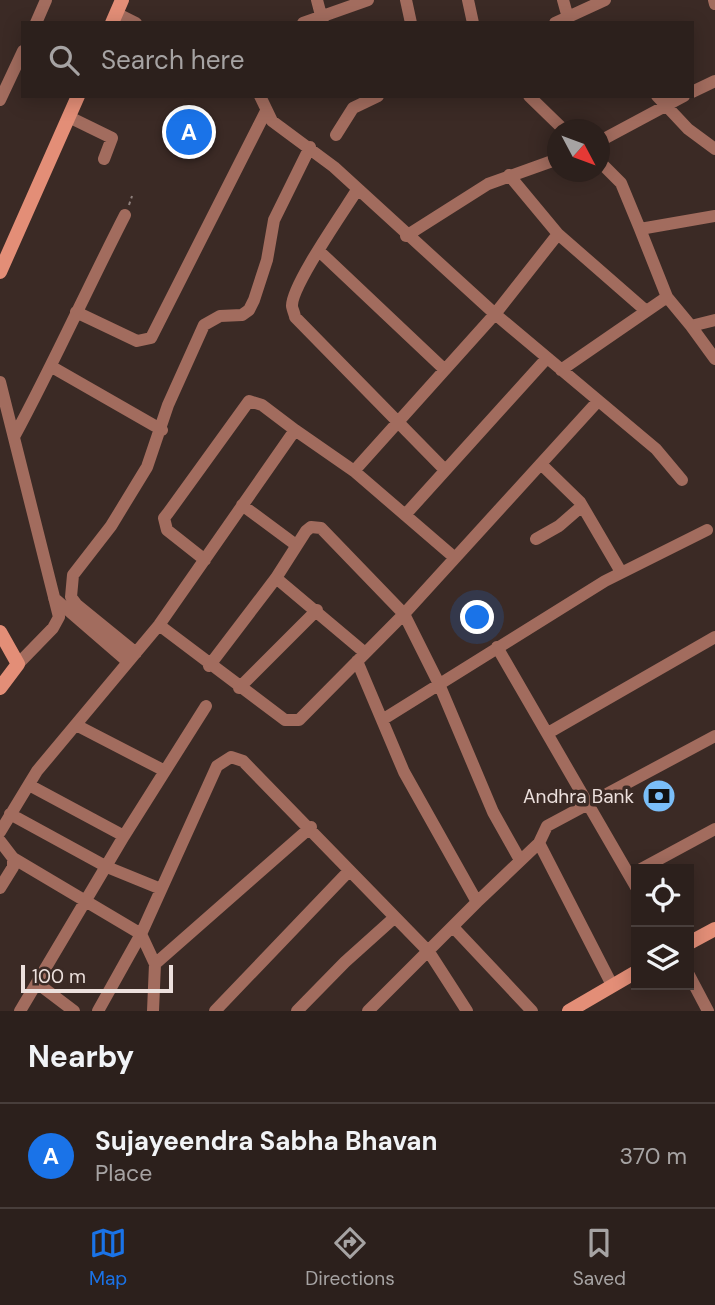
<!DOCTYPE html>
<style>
:root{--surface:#2c201c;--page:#342825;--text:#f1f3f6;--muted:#a6a3a3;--line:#483e3b;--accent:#1a73e8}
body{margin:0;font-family:"DM Sans",sans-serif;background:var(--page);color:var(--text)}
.controls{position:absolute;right:21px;bottom:21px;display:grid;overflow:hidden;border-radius:0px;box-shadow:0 4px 18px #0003}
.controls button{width:63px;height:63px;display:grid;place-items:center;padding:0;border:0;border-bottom:2px solid var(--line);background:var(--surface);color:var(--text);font:35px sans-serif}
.compass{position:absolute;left:547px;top:119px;width:63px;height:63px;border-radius:50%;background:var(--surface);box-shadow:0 4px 18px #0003;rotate:131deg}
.scale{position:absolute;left:21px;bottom:18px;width:152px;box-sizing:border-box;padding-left:7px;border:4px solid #ece0dd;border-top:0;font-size:19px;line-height:24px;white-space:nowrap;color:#ece0dd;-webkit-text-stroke:5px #3b2a25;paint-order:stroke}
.you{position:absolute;left:478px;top:618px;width:24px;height:24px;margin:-18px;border:5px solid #fff;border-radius:50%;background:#1a73e8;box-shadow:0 0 0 10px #1a73e833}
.badge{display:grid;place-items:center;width:46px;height:46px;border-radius:50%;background:var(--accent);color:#fff;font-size:23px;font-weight:700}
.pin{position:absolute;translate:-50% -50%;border:4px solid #fff;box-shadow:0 2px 7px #0006}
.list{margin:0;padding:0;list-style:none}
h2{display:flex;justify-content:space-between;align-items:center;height:91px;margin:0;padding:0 28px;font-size:30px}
h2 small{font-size:23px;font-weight:400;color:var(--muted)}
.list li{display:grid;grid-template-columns:46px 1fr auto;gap:21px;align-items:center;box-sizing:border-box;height:105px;padding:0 28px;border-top:2px solid var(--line)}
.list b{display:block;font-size:26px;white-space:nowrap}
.list p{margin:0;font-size:23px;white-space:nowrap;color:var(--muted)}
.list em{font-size:23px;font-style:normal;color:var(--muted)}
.icon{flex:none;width:38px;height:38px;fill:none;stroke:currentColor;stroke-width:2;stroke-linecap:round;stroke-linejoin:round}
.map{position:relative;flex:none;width:715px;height:1011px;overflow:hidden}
.search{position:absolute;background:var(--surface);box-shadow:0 4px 18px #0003;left:21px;right:21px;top:21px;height:77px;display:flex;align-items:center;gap:18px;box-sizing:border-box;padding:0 24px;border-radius:0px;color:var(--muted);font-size:26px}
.sheet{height:196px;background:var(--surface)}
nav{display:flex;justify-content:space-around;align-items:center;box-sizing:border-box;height:98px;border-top:2px solid var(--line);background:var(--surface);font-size:19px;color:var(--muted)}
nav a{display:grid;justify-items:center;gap:4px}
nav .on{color:var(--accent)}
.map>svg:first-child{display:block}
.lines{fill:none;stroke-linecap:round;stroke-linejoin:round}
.path{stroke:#8d7f7b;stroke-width:2;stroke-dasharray:3.5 3.5;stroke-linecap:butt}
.street{stroke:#a26c5e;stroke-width:12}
.secondary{stroke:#e38e77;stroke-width:14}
.labels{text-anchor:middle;stroke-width:7;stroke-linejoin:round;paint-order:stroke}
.poi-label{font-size:19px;fill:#ece0dd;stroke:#3b2a25;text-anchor:end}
</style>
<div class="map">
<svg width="715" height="1011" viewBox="0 0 715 1011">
<rect width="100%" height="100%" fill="#3b2a25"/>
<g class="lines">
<!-- path -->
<path class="path" d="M129 205 132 196"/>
<!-- street -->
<path class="street" d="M317 0 323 23
M406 0 411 23
M468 0 473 23
M563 0 568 18
M714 0 715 4
M116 13 136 23
M36 23 46 0
M303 23 368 0
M555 23 605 0
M692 92 715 81
M260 96 272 121 334 167 495 314 656 449 682 480
M529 96 564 130
M657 96 688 129 715 149
M0 100 23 51
M69 117 112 138 104 159
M336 135 353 108 378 96
M600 141 684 96
M600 162 621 183 640 229 715 216
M509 175 558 234 645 310
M357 190C344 211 291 286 292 306 292 308 295 315 295 317L445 470
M640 229 667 297 691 326 715 320
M406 236 488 184 558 159
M319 251 445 370
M76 312 137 341 151 338 265 113
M691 326 715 359
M52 367 162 430
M561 370 667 297
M0 382 59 617 53 628 18 664
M14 437C53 365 87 289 125 215
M542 465 580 502 621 572
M354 471 455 558
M242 505 296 545
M405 515 547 358
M536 539 559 526 582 506
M205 560 167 530 164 518 168 513 249 401 262 405 295 430
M276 578 364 652
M54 598 128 662
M159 625 285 720H299L404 614 598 401
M497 647 636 887
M136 653 77 605 71 597 73 575 111 526 147 467 168 405 204 325 220 316 242 315 249 310 254 300 267 260 274 220 310 147
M357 661 404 772 477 902 368 1011
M209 666 276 578 306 531 311 527 321 528 404 614 439 684 493 812 520 860
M239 688 317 610
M382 720 605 581 707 530
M76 725 165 771
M548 733 715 637
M29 785 124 836
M10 814 107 867 161 889
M0 832 37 771 159 625 295 430 354 471 495 314 558 234
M0 841 13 858V867L0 888
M539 843 612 985
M13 858 141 934 155 964 153 1011
M641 869 715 829
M477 902 539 843 547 826 715 736
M453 927 532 1011
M155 964 311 827
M689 975 708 1011
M37 983 74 1011
M20 1011 124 836 206 706
M98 1011 141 934 217 766 231 757 243 761 429 952 467 1011
M215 1011 348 872
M297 1011 345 962 394 918"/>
<!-- secondary -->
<path class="secondary" d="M112 23 122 0
M0 272 78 96
M0 632 18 664 0 688
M689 943 715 929
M569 1011 636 972"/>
</g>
<!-- icons -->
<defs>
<symbol id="bank-disc" viewBox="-11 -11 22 22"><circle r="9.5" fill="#7abef8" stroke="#3b2a25"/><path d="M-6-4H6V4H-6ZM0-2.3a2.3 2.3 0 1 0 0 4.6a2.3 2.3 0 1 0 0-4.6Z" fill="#111"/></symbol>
</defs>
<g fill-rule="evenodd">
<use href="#bank-disc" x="640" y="777" width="38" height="38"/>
</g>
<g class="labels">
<!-- poi labels -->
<g class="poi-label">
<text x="634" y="803">Andhra Bank</text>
</g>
</g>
</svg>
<div class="controls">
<button><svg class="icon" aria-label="locate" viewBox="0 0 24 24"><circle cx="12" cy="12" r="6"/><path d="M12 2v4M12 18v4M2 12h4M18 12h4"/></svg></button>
<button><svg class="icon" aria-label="layers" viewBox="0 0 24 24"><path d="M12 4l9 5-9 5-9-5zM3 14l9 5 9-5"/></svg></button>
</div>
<svg class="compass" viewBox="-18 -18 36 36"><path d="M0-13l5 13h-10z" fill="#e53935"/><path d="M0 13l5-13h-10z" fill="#a6a3a3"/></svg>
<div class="scale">100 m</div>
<div class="you"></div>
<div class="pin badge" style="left:189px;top:132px">A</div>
<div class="search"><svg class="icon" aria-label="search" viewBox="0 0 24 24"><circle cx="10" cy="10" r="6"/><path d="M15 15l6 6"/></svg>Search here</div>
</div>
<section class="sheet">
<h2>Nearby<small></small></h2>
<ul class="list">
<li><span class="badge">A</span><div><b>Sujayeendra Sabha Bhavan</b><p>Place</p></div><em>370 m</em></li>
</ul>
</section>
<nav>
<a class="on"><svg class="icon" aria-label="map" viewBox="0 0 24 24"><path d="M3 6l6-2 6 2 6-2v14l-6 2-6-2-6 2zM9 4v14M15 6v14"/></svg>Map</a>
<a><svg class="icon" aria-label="directions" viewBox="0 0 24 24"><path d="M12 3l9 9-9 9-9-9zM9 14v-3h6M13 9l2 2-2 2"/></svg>Directions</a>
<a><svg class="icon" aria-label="saved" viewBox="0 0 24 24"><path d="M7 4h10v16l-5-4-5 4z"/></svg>Saved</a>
</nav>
